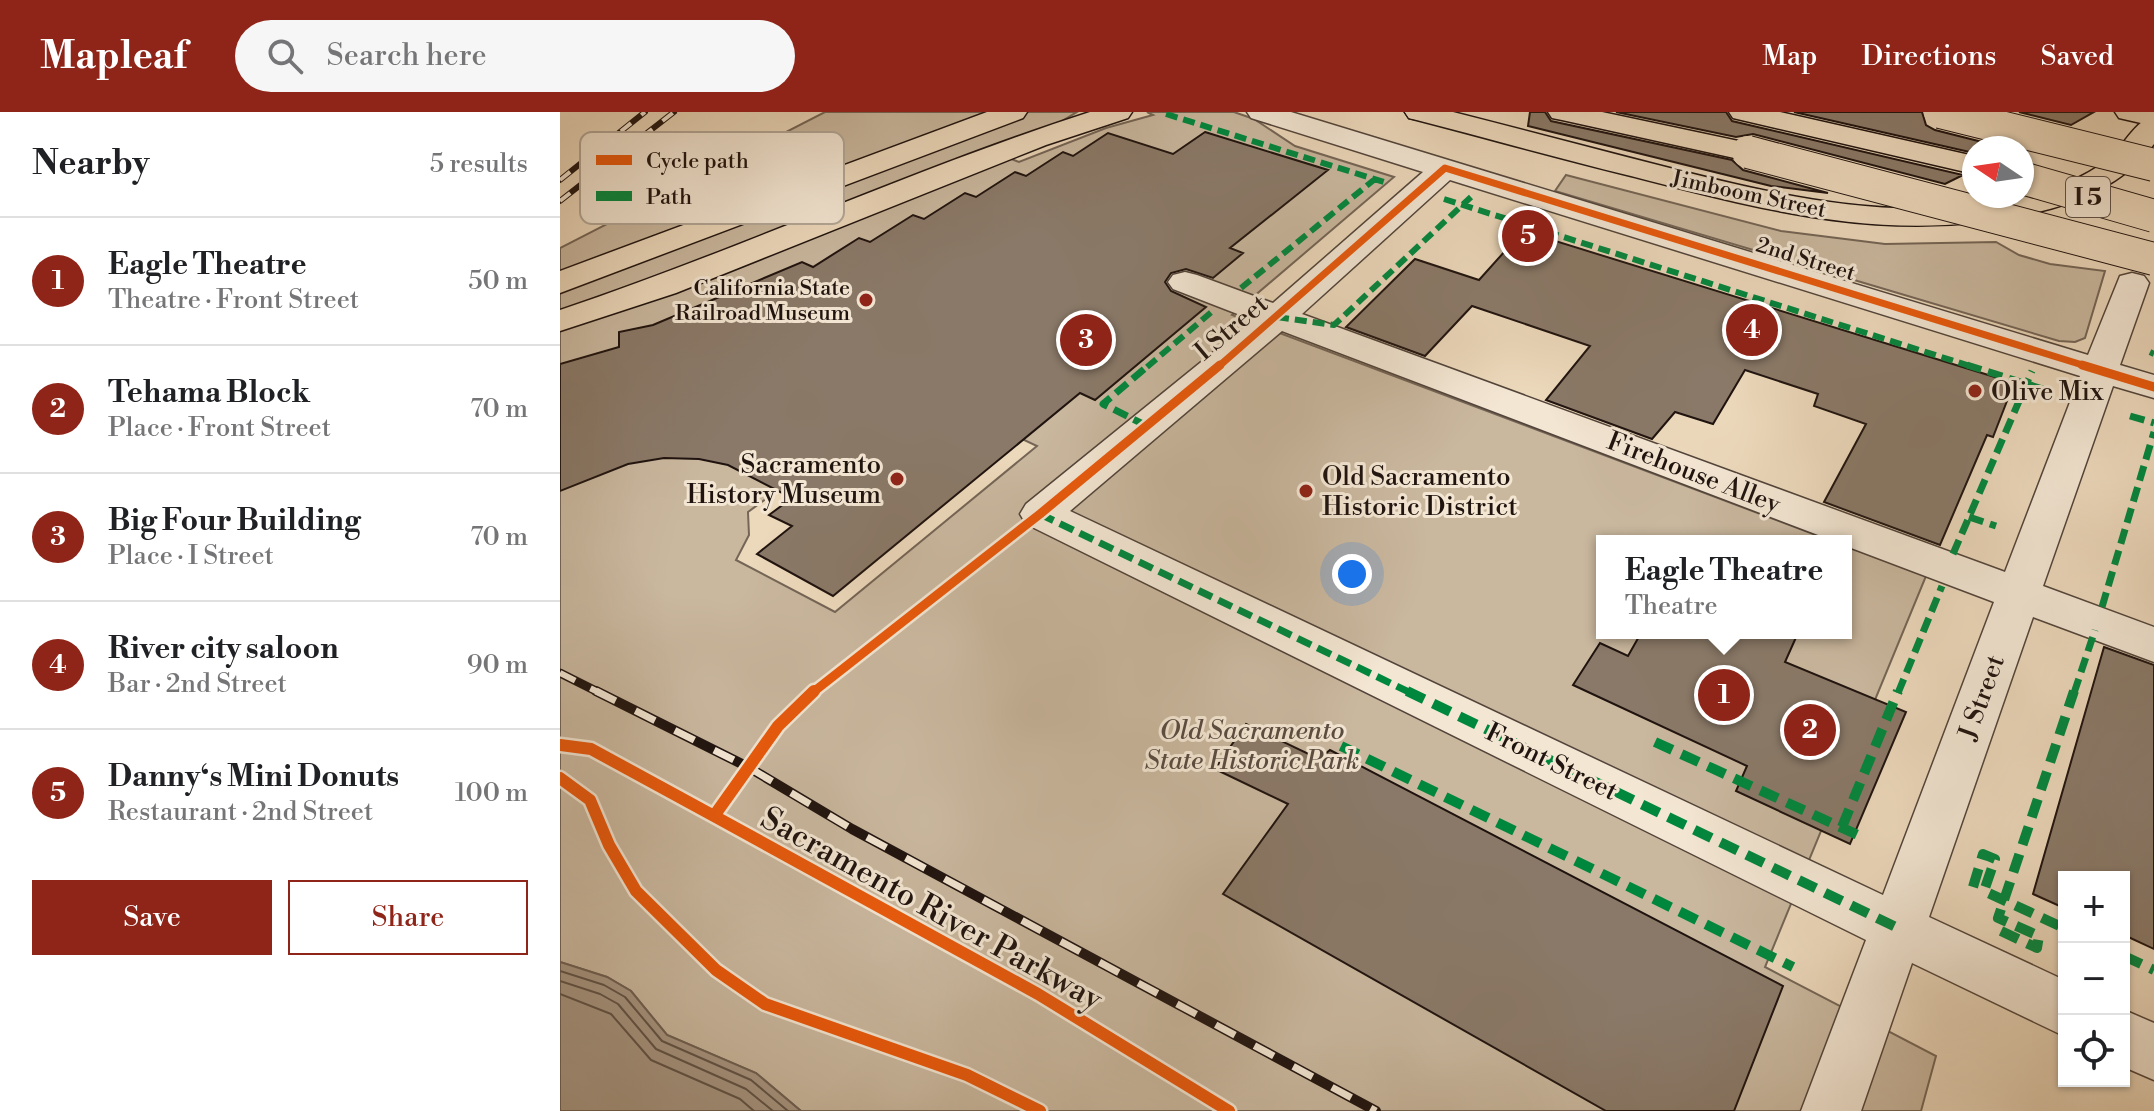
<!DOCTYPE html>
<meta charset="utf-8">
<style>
:root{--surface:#fff;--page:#f6f6f6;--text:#202124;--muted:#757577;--line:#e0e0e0;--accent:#8f2418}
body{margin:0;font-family:"Libre Bodoni",serif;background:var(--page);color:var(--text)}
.controls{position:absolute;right:24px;bottom:24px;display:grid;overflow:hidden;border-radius:0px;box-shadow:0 2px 6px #0004}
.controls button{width:72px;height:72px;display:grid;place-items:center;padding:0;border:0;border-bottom:2px solid var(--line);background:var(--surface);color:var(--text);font:40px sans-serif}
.compass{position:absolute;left:1402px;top:24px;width:72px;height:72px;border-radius:50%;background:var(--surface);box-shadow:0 2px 6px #0004;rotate:283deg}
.you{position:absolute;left:792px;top:462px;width:28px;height:28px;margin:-20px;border:6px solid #fff;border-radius:50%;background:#1a73e8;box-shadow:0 0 0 12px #1a73e833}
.badge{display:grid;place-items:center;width:52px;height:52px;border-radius:50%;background:var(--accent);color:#fff;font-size:26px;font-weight:700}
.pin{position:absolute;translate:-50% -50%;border:4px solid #fff;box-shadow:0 2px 8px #0006}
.popup{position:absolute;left:1036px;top:423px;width:256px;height:104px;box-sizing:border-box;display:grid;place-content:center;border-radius:0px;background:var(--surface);filter:drop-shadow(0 2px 6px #0005);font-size:26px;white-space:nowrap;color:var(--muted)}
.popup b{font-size:30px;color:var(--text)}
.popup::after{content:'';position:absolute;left:50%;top:100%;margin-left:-16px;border:16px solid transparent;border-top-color:var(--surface)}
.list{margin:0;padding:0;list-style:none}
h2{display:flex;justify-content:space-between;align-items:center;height:104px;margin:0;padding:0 32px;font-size:34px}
h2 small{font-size:26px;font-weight:400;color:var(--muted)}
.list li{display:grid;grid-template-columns:52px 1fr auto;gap:24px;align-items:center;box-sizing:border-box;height:128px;padding:0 32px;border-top:2px solid var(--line)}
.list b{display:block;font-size:30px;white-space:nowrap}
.list p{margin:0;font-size:26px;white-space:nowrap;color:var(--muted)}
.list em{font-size:26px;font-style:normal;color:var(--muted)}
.actions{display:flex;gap:16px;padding:24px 32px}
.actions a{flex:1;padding:18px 0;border:2px solid var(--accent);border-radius:0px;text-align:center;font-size:28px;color:var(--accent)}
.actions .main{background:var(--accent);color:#fff}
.icon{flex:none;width:44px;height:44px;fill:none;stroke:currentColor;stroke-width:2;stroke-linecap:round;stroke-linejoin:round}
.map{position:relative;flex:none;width:1594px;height:999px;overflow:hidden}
header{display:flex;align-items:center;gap:48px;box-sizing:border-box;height:112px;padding:0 40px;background:var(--accent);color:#fff}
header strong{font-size:38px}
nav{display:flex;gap:44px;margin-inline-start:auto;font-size:28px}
.search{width:560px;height:72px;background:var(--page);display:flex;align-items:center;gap:20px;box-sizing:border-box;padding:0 28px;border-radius:44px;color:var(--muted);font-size:30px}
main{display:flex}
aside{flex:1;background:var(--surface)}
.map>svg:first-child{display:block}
.green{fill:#c9b79e;stroke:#746556;stroke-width:2;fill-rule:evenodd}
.water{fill:#a69581;stroke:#706153;stroke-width:2}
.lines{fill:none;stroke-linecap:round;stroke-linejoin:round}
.shore{stroke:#625448;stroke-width:2}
.building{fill:#8a7968;stroke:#1f130f;stroke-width:2}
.minor-casing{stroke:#52443a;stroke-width:3}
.major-casing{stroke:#1f130f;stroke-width:3}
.highway-casing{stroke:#1f130f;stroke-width:3}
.minor{fill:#f3e6d3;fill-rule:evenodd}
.major{fill:#ecd8bb;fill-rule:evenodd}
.highway{fill:#ecd8bb;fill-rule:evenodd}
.rail-far2-casing{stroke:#1f130f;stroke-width:6}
.rail-far1-casing{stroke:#1f130f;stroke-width:9}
.rail-casing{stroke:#1f130f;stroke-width:10}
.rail-far2{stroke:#f3e6d3;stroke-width:4;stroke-dasharray:13;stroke-linecap:butt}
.rail-far1{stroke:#f3e6d3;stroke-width:6;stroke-dasharray:17;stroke-linecap:butt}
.rail{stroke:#f3e6d3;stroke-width:7;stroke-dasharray:22;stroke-linecap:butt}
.highway-bridge-casing{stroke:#1f130f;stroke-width:34;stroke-linecap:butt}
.highway-bridge{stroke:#ecd8bb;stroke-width:32}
.quiet-far2{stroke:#00873e;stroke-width:6;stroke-dasharray:12 6;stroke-linecap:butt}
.quiet-far1{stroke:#00873e;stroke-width:7;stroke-dasharray:15 7;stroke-linecap:butt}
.quiet{stroke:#00873e;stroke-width:10;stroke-dasharray:19 10;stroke-linecap:butt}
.cycleway-far2-casing{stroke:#f3e6d3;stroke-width:11}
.cycleway-far1-casing{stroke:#f3e6d3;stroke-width:14}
.cycleway-casing{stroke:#f3e6d3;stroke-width:17}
.cycleway-far2{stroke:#e8590c;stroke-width:7}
.cycleway-far1{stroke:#e8590c;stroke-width:9}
.cycleway{stroke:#e8590c;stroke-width:12}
.poi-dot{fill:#8f2418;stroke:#f3e6d3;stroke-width:3}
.labels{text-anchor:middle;stroke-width:6;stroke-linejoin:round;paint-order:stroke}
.far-street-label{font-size:22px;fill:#1f130f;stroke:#f3e6d3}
.far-poi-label{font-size:22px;fill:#1f130f;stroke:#f3e6d3;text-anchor:end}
.shield{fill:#f3e6d3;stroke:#5f524a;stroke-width:2}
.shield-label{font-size:24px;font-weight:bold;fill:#1f130f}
.street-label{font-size:26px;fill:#1f130f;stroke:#f3e6d3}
.poi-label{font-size:26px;fill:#1f130f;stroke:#f3e6d3;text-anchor:start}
.park-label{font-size:26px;font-style:italic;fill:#5a4c41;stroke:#f3e6d3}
.near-street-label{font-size:32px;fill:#1f130f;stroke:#f3e6d3}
.key{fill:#f3e6d3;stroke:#b3a798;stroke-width:2}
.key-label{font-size:22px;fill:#1f130f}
</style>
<header>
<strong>Mapleaf</strong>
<div class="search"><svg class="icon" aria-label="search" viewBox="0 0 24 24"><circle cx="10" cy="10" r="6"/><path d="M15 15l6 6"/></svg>Search here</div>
<nav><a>Map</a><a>Directions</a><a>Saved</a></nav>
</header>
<main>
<aside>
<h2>Nearby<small>5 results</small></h2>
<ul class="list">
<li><span class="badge">1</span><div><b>Eagle Theatre</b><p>Theatre · Front Street</p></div><em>50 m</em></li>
<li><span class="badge">2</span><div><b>Tehama Block</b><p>Place · Front Street</p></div><em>70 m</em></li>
<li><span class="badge">3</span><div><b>Big Four Building</b><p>Place · I Street</p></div><em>70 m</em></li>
<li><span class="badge">4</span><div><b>River city saloon</b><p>Bar · 2nd Street</p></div><em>90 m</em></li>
<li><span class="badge">5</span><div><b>Danny‘s Mini Donuts</b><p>Restaurant · 2nd Street</p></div><em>100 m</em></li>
</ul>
<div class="actions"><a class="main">Save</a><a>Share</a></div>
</aside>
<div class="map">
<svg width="1594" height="999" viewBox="0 0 1594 999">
<rect width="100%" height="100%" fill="#ecd8bb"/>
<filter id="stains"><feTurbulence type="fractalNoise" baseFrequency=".0025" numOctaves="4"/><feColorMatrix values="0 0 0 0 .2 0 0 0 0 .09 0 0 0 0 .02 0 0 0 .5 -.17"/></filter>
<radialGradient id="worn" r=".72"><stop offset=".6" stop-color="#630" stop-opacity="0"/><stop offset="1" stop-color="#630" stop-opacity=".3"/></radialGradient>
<!-- green -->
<path class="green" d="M265 0H517L444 44 459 50 546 16 593 3 587 0H674L694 7 735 34 834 65 672 203 1272 429H1042V521H1286V434L1366 464 1205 855 1376 944 1361 999H241L196 961 107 923 71 879 47 865 0 850V136ZM356 277 477 334 275 500 176 448 189 423 188 400Z
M1006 63 1221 119 1325 132 1436 130 1459 143 1490 152 1545 159 1525 226 1515 230 1499 229 995 79Z"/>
<!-- water -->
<path class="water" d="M0 850 47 865 71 879 107 923 196 961 241 999H0Z"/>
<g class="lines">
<!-- shore -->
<path class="shore" d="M0 859 44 873 65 885 102 929 191 968 228 999
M0 869 40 882 58 892 96 937 186 977 213 999
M0 882 51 902 91 948 180 987 194 999"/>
</g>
<!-- building -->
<path class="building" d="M970 0H985L991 9 1172 48 1183 58 1268 81 1211 74 968 14Z
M1056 0H1166L1172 9 1403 63 1385 72 1193 22 1176 25Z
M1234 0H1362L1366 13 1375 18 1446 36H1414V41Z
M1459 0H1534L1511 13Z
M645 20 768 58 670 136 683 141 653 166 626 157 611 161 605 170 611 179 646 195 535 288 520 281 273 484 197 442 232 414 209 403 232 386 168 353 139 347 104 346 68 352 0 379V252L59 235V220L93 213 242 150 253 155 299 126 310 130 353 103 364 107 405 81 416 85 455 60 466 64 503 40 513 44 548 21 613 42Z
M963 119 1454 271 1433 325 1427 323 1380 433 1264 390 1306 312 1254 294 1258 282 1185 258 1153 312 1115 300 1092 327 986 288 1030 234 912 194 865 244 786 215 855 147 919 168Z
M1081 521H1238L1225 550 1346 600 1290 732 1176 679 1187 654 1013 573 1040 531 1068 544Z
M1544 535 1594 553V837L1564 823V765H1504V796L1473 782Z
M686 612 759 647 770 638 1223 874 1174 999H1046L663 782 728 692 655 657Z"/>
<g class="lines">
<defs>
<path id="minor" d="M687 0H731L1528 243 1560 164 1572 161 1584 164 1589 171 1560 253 1594 263V286L1553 274 1483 474 1594 515V550L1473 505 1369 805 1504 868V924L1352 851 1301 999H1241L1306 828 466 412 460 402 466 392 693 208 613 177 608 170 613 163 625 160 637 163 713 191 863 60 691 6ZM890 68 1520 264 1445 460 742 202ZM722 219 1274 429H1286V434L1434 490 1323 783 510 399Z
M1564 898 1594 911V968L1564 955Z"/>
<path id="major" d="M427 0H467L463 6 0 181V159Z
M530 0H572L568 6 486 33 116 181 0 219V198C179 138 350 58 530 0Z
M845 0H893C961 17 1030 36 1098 53 1219 84 1345 115 1469 83 1495 77 1525 65 1546 49 1563 36 1574 9 1594 4V32C1564 72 1519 91 1470 102 1330 132 1207 99 1071 64 997 46 923 25 849 6Z"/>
<path id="highway" d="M845 0H874L870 6 860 8 849 6Z
M988 0H1042L1188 31 1198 34 1203 40 1198 46 1188 49 1002 8 992 6Z
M1169 0H1220L1414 44V62L1173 6Z
M1555 0H1594V14L1559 6Z"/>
</defs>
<!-- minor casing -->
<use href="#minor" class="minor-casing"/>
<!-- major casing -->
<use href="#major" class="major-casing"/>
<!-- highway casing -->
<use href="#highway" class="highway-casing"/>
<!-- minor -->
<use href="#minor" class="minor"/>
<!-- major -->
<use href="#major" class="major"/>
<!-- highway -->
<use href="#highway" class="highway"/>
<defs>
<path id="rail-far2" d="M0 68 85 0
M0 89 114 0"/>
<path id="rail-far1" d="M0 561 40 581"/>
<path id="rail" d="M36 579 188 655 292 717 816 999"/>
</defs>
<!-- rail-far2 casing -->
<use href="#rail-far2" class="rail-far2-casing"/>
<!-- rail-far1 casing -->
<use href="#rail-far1" class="rail-far1-casing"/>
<!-- rail casing -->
<use href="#rail" class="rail-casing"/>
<!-- rail-far2 -->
<use href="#rail-far2" class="rail-far2"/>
<!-- rail-far1 -->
<use href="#rail-far1" class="rail-far1"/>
<!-- rail -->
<use href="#rail" class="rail"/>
<defs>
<path id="highway-bridge" d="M1380 0 1594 53
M1188 40 1594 147
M1462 66 1594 104"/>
</defs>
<!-- highway-bridge casing -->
<use href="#highway-bridge" class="highway-bridge-casing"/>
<!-- highway-bridge -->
<use href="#highway-bridge" class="highway-bridge"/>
<!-- quiet-far2 -->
<path class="quiet-far2" d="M606 2 827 71
M884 87 1413 255
M681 176 815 67
M717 205 774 213 911 85
M1590 240 1594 242
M587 255 655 197"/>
<!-- quiet-far1 -->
<path class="quiet-far1" d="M1407 253 1489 279
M1570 304 1594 311
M587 314 543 292 589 253
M480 402 851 581
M1409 405 1436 414
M1393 442 1472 259
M1542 495 1594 320
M1338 581 1382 474
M1514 581 1535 518"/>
<!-- quiet -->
<path class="quiet" d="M847 579 1336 815
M1095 630 1300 724
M781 634 1233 855
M1282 715 1338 579
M1413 775 1423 742 1435 747 1424 779 1504 816
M1441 819 1477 836 1479 824 1438 806 1514 579
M1564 844 1594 858"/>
<defs>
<path id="cycleway-far2" d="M658 255 885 56 1529 255"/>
<path id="cycleway-far1" d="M1522 253 1594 275
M252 581 480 402 660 253"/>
<path id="cycleway" d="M0 633 31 637 154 704 478 882 669 999
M0 666 30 688 49 733 76 779 156 858 205 892 407 963 480 999
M154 704 218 614 254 579"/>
</defs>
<!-- cycleway-far2 casing -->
<use href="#cycleway-far2" class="cycleway-far2-casing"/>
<!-- cycleway-far1 casing -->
<use href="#cycleway-far1" class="cycleway-far1-casing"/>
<!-- cycleway casing -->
<use href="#cycleway" class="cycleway-casing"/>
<!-- cycleway-far2 -->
<use href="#cycleway-far2" class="cycleway-far2"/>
<!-- cycleway-far1 -->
<use href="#cycleway-far1" class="cycleway-far1"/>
<!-- cycleway -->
<use href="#cycleway" class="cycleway"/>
</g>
<!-- markers -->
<g class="poi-dot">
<circle cx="306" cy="188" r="8"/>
<circle cx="1415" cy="279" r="8"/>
<circle cx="337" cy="367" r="8"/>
<circle cx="746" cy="379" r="8"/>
</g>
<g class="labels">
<!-- far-street labels -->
<g class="far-street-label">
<text transform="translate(1189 81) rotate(12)" y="8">Jimboom Street</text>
<text transform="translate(1246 146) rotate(17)" y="8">2nd Street</text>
</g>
<!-- far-poi labels -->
<g class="far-poi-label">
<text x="290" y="183">California State<tspan x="290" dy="25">Railroad Museum</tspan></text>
</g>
<!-- shield labels -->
<rect class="shield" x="1506" y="65" width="44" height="40" rx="6"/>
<g class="shield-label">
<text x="1528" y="93">I 5</text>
</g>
<!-- street labels -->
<g class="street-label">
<text transform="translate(671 215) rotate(-40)" y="9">I Street</text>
<text transform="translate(1134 360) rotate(21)" y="9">Firehouse Alley</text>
<text transform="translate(1421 585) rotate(-70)" y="9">J Street</text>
<text transform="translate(992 649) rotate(26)" y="9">Front Street</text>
</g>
<!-- poi labels -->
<g class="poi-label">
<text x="1431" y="288">Olive Mix</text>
<text x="321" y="361" text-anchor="end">Sacramento<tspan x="321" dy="30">History Museum</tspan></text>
<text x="762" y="373">Old Sacramento<tspan x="762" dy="30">Historic District</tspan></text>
</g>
<!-- park labels -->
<g class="park-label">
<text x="692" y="627">Old Sacramento<tspan x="692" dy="30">State Historic Park</tspan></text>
</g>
<!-- near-street labels -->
<g class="near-street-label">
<text transform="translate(372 796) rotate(29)" y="11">Sacramento River Parkway</text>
</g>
</g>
<!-- legend -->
<rect x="20" y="20" width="264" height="92" rx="12" class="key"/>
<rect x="36" y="43" width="36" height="10" fill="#e8590c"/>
<rect x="36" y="79" width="36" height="10" fill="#00873e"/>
<g class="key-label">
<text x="86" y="56">Cycle path</text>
<text x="86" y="92">Path</text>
</g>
<rect width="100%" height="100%" filter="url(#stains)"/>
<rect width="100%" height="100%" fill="url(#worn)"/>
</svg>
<div class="controls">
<button>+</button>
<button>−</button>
<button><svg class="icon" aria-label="locate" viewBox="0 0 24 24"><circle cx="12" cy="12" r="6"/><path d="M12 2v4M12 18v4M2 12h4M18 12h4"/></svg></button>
</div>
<svg class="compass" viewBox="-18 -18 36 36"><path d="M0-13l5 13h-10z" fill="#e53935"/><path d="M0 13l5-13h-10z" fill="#757577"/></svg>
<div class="you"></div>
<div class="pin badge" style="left:1164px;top:583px">1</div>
<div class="popup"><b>Eagle Theatre</b>Theatre</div>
<div class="pin badge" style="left:1250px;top:618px">2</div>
<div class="pin badge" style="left:526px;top:228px">3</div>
<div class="pin badge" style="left:1192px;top:218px">4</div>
<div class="pin badge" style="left:968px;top:124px">5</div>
</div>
</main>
